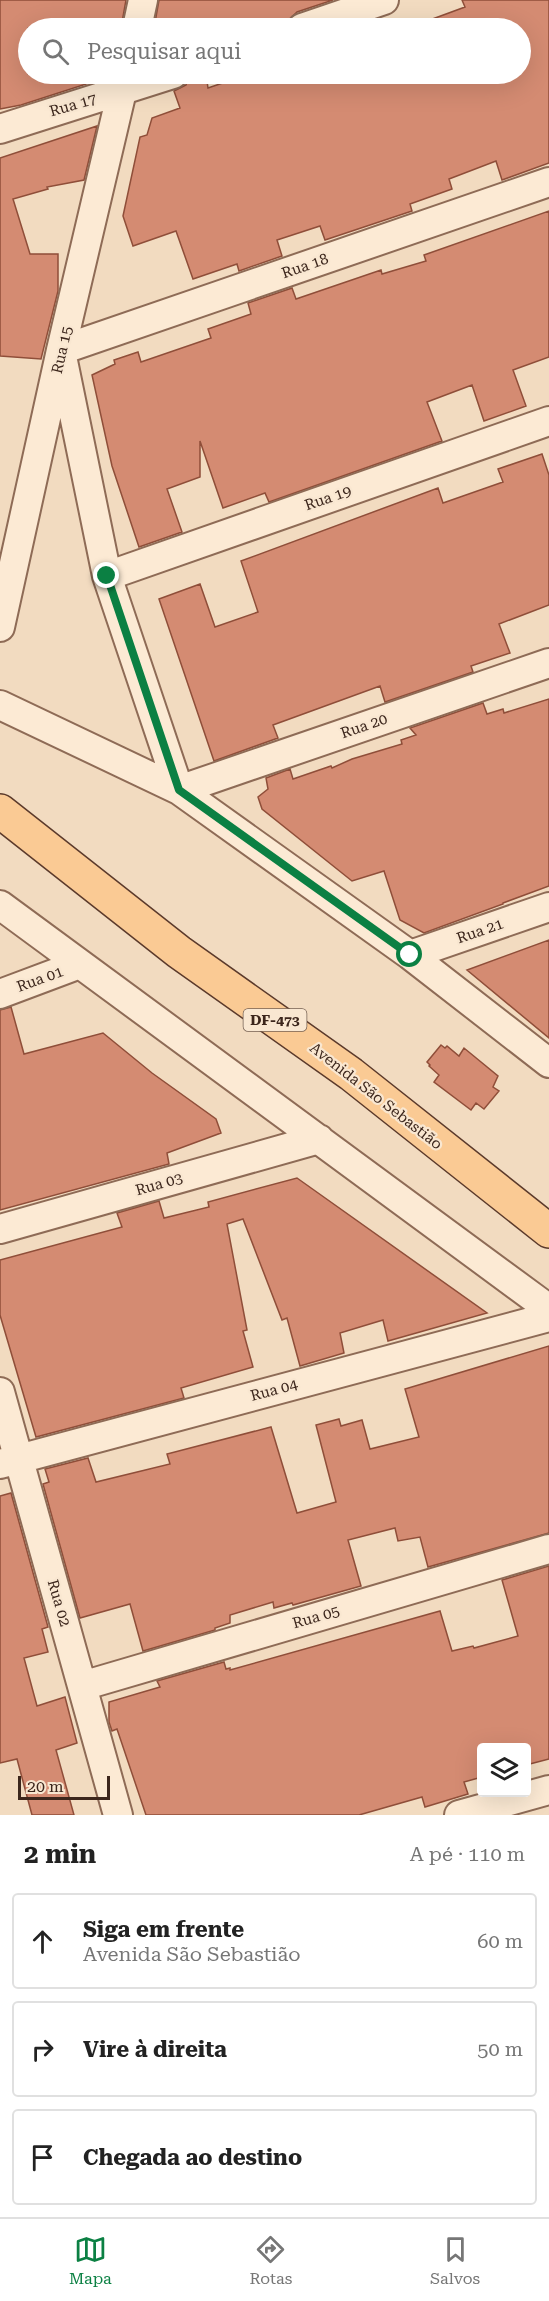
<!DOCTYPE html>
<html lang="pt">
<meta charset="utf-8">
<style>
:root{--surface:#fff;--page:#f6f6f6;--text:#222;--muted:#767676;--line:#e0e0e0;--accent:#0b8043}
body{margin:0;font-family:"Roboto Serif",serif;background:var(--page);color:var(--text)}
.controls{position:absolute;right:18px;bottom:18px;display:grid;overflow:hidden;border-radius:6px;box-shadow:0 6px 24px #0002}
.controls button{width:54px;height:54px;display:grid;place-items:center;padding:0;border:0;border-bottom:2px solid var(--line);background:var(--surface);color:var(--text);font:30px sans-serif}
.scale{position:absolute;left:18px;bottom:15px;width:92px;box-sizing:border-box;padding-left:6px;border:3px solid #3c261c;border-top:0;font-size:16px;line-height:21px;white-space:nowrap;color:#3c261c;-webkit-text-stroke:4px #f9e7d1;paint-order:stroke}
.stop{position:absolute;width:18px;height:18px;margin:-14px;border:4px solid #0b8043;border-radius:50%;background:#fff}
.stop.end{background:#0b8043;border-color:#fff;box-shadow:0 2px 6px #0008}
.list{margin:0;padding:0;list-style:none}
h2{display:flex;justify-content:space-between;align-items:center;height:78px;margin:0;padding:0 24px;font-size:26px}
h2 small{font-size:20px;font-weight:400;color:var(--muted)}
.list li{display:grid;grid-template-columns:39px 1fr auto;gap:18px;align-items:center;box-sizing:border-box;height:96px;margin:0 12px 12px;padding:0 12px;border:2px solid var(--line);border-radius:6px}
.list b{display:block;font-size:22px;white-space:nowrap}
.list p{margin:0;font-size:20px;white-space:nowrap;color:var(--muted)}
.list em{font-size:20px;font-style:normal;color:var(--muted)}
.icon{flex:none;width:33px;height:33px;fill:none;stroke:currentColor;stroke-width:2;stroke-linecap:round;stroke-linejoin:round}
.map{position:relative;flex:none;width:549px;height:1815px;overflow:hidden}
.search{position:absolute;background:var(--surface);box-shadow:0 6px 24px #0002;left:18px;right:18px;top:18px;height:66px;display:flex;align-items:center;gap:15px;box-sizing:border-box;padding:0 21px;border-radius:33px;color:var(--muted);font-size:22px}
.sheet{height:402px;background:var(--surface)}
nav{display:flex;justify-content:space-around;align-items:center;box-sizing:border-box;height:84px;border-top:2px solid var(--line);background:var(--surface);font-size:16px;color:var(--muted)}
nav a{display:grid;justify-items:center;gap:3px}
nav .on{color:var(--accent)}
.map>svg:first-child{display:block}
.building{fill:#d48b72;stroke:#8f4e39;stroke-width:1.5}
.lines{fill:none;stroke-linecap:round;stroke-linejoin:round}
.street-casing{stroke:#8e6b56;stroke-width:32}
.primary-casing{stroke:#5b3a2b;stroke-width:36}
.street{stroke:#fcead4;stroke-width:28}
.primary{stroke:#faca94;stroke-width:33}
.route{stroke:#0b8043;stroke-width:8}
.labels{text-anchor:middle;stroke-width:4.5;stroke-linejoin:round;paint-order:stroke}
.shield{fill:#f9e7d1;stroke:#756052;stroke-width:1.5}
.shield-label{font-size:14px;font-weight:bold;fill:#3c261c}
.street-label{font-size:15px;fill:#3c261c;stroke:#f9e7d1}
</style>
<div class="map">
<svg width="549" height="1815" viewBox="0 0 549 1815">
<rect width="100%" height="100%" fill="#f2dbc0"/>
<!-- building -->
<path class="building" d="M0 0H126L121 28H28V74H109L108 77 21 105 0 109Z
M159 0H333L297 12 287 22 269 28H154Z
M462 0H549V163L502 180 496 161 449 179 452 189 410 204 412 211 325 240 320 226 277 240 282 256 239 271 237 264 193 279 176 231 133 246 123 216 140 137 147 135 152 118 180 108 174 91 186 85 189 74H206L208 88 249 74H520V28H408L465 7Z
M97 126 84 180 47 187 48 189 13 199 30 254H58V291L41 359 0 356V158Z
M549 211V357L513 370 526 406 484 421 472 385 427 402 442 441 269 502 265 493 223 508 200 441V477L167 489 182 532 139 547 112 466 92 375 115 364 114 360 138 352 141 362 211 338 208 329 251 314 248 303 292 288 296 299 381 270 382 274 426 261 424 255Z
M542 454 549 475V605L499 624 510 653 471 666 473 672 385 702 380 686 273 725 278 738 214 761 159 599 200 584 215 627 258 612 241 561 438 488 443 503 503 482 498 469Z
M549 699V886L503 903V904L424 933 400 920 384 871 352 881 262 809 258 797 268 789 266 778 290 769 293 779 331 766 332 768 352 759 402 744 401 740 416 735 410 728 483 703 487 714 503 709 504 713Z
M549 940V1038L467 970Z
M11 1007 24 1054 103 1033 152 1073 216 1119 221 1133 167 1153 169 1164 0 1210V1010Z
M441 1045 445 1048 447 1046 459 1056 464 1048 498 1076 493 1087 499 1091 484 1109 476 1103 471 1110 434 1082 439 1075 429 1066 430 1065 427 1062Z
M297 1178 487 1313 388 1341 383 1320 340 1333 344 1353 300 1366 287 1318 282 1320 243 1219 227 1224 247 1330 243 1331 253 1367 181 1388 184 1398 36 1437 0 1315V1260L122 1227 117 1213 159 1201 164 1218 209 1207 208 1202Z
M549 1346V1533L428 1567 420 1537 398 1541 395 1528 348 1540 361 1586 293 1605 292 1603 274 1608 273 1602 230 1615V1623L215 1628V1630L143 1651 130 1604 80 1618 43 1484 49 1482 45 1469 88 1458 96 1482 170 1464 167 1454 271 1427 297 1513 336 1502 316 1425 339 1419 341 1426 362 1420 370 1449 419 1437 405 1389Z
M11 1493 48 1627 42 1629 48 1652 24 1658 37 1706 65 1697 77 1743 56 1750 74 1815H32L17 1759 0 1763V1496Z
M549 1566V1759L526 1765V1748H482V1777L464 1782 468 1794 425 1807 422 1797 359 1815H146L117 1729 112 1731 109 1722V1702L160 1687 157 1681 224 1662 226 1669 230 1668V1670L440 1611 452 1651 473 1646 474 1648 518 1636 502 1580Z"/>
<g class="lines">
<defs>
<path id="street" d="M137 28 143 0
M302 28 384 0
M0 129 173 74
M61 350 549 182
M63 361 107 576 179 790
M107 576 549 421
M0 627 61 350 126 74
M0 705 179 790 410 955 549 1063
M179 790 549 663
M0 905 549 1309
M410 955 549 907
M0 994 80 964
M0 1229 319 1139
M0 1392 118 1815
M0 1464 549 1317
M82 1686 549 1549
M459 1815 549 1790"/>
<path id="primary" d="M0 811 179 952 351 1074 549 1231"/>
</defs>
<!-- street casing -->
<use href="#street" class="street-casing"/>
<!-- primary casing -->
<use href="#primary" class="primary-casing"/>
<!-- street -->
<use href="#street" class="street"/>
<!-- primary -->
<use href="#primary" class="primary"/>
</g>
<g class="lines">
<!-- route -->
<path class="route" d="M107 576 179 790 410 955"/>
</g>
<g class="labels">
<!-- shield labels -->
<rect class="shield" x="243.5" y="1009" width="63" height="22" rx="4.5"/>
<g class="shield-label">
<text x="275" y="1025">DF-473</text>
</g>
<!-- street labels -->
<g class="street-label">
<text transform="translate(73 105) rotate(-16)" y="5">Rua 17</text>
<text transform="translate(305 266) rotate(-19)" y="5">Rua 18</text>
<text transform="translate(62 350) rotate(-77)" y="5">Rua 15</text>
<text transform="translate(328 498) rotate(-19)" y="5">Rua 19</text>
<text transform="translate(364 726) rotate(-19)" y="5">Rua 20</text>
<text transform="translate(480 931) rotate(-19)" y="5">Rua 21</text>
<text transform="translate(40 979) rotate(-20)" y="5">Rua 01</text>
<text transform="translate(376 1096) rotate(38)" y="5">Avenida São Sebastião</text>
<text transform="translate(159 1184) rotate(-16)" y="5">Rua 03</text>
<text transform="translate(274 1390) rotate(-15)" y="5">Rua 04</text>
<text transform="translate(59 1603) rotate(74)" y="5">Rua 02</text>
<text transform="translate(316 1617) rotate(-16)" y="5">Rua 05</text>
</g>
</g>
</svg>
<div class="controls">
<button><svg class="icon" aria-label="layers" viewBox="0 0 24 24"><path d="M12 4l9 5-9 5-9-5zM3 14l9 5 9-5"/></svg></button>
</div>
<div class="scale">20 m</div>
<div class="stop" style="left:410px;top:955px"></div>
<div class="stop end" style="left:107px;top:576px"></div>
<div class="search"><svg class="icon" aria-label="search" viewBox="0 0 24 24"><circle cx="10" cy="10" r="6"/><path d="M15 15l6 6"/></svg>Pesquisar aqui</div>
</div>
<section class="sheet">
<h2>2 min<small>A pé · 110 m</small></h2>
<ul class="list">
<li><svg class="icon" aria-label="ahead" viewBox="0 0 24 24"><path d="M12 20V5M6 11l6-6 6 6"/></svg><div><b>Siga em frente</b><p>Avenida São Sebastião</p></div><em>60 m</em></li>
<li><svg class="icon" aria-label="right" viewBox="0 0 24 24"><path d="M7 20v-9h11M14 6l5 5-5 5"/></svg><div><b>Vire à direita</b></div><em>50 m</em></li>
<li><svg class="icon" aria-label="arrive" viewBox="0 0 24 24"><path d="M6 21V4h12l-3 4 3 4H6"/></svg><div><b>Chegada ao destino</b></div></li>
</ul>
</section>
<nav>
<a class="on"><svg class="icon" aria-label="map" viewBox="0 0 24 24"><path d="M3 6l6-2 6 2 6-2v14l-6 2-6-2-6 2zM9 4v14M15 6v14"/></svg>Mapa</a>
<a><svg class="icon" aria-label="directions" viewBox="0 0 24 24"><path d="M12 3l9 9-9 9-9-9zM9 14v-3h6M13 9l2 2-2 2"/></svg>Rotas</a>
<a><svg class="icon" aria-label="saved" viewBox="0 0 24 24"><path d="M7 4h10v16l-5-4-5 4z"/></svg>Salvos</a>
</nav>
